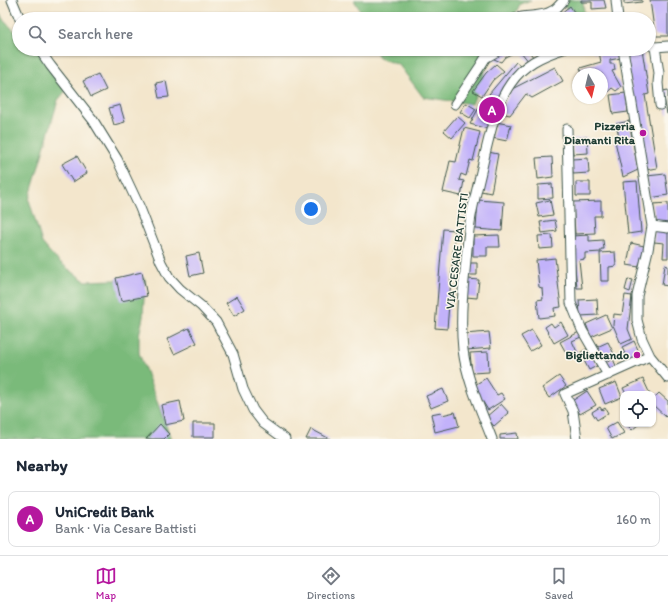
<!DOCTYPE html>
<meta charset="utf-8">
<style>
:root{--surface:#fff;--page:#f2f2f3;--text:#1f2937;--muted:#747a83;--line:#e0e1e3;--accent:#b5179e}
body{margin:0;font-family:Itim,sans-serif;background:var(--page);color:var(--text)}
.controls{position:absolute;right:12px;bottom:12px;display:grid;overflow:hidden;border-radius:8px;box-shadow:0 1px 3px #0004}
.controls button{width:36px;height:36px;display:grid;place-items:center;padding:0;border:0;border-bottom:1px solid var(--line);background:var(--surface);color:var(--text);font:20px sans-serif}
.compass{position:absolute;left:572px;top:68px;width:36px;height:36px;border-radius:50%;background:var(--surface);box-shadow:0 1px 3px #0004;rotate:172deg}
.you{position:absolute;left:311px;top:209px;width:14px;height:14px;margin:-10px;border:3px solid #fff;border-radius:50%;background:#1a73e8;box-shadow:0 0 0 6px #1a73e833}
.badge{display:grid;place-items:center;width:26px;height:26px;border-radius:50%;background:var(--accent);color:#fff;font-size:13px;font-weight:700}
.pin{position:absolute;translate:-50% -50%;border:2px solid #fff;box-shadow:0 1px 4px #0006}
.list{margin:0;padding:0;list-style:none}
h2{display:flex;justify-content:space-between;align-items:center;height:52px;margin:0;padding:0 16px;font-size:17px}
h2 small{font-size:13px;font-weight:400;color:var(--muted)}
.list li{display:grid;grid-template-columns:26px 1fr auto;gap:12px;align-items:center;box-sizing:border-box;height:56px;margin:0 8px 8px;padding:0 8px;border:1px solid var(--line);border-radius:8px}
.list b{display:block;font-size:15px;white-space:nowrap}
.list p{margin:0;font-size:13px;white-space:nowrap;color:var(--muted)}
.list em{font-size:13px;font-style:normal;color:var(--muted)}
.icon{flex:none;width:22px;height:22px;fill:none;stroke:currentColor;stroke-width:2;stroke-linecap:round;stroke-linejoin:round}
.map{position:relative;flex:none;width:668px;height:439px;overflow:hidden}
.search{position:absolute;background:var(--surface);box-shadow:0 1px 3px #0004;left:12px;right:12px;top:12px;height:44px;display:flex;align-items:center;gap:10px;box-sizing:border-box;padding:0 14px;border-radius:22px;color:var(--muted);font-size:15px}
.sheet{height:116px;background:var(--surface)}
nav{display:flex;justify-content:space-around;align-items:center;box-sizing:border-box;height:56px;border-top:1px solid var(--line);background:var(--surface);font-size:11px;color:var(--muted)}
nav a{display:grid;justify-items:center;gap:2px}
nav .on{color:var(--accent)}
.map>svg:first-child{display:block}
.forest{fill:#7aba7a;stroke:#4c7c57}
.building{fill:#c2b2fa}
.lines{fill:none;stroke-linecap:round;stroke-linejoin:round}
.minor-casing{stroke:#3f564b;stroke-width:11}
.minor{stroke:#fff;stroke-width:9}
.poi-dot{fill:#b5179e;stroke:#fbf7ec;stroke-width:1.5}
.labels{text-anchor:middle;stroke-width:3;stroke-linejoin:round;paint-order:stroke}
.poi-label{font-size:12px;font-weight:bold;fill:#1f3d34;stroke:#fbf7ec;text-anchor:end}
.street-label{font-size:12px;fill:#1f3d34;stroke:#fbf7ec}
</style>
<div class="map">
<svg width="668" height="439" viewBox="0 0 668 439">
<rect width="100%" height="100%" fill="#fbf7ec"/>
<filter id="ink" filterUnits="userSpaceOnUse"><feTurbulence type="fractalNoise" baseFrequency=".025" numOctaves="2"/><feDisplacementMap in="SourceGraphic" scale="8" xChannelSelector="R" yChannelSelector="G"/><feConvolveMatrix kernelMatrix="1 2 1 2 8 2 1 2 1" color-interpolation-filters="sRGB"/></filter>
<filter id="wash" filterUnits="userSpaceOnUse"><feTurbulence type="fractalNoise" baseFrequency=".012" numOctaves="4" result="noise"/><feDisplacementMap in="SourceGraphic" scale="16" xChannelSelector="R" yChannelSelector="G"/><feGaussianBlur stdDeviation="0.9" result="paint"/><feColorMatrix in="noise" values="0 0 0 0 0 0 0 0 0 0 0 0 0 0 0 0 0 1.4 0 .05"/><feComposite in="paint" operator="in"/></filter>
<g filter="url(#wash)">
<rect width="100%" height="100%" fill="#f3e6cc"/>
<!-- forest -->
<path class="forest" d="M354 0H531L520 4 513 19H364L360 10Z
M559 0H583L584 14 567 9Z
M0 14 4 21 19 35V49H38L69 87 58 100 29 200 42 243 54 257 67 268 85 281 145 279 143 317 139 335V353L171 439H0Z
M375 49H494L472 104 423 97 399 65 379 58Z"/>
<g id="blocks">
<!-- building -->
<path class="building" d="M581 0H604L606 8 592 9V2H581Z
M624 0H642V2L624 4Z
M650 0H668V36H655Z
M570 6 574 12 565 19 561 13Z
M504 49H521L505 57 501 62 494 59 499 52Z
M525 49H527L534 58 529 62 521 52Z
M593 49H619L621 58 610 60V64H614L615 70 612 71 621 87 616 91 612 88 602 97V74H583L580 68 601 62 599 52 594 53Z
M625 49H642L649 94 645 95 657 168 645 170Z
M516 62 523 67 497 100 489 94Z
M496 64 504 71 493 80 482 96 473 91 486 73Z
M555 67 563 81 532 98 526 94 510 115 500 113 512 89Z
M98 74 106 90 91 97 83 81Z
M166 81 169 97 159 98 156 83Z
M668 90V114H667L663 91Z
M626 93 628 112 613 114 610 95Z
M488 95 498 102 488 129 470 124 482 102Z
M466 103 476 109 470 118 460 112Z
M120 105 125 122 114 125 109 108Z
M457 116 465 123 452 138 444 131Z
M629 121 638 170 623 177 615 141 620 140 616 124Z
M496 122 511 125 507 141 492 138Z
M464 128 480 132 473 161 470 160 466 176 461 174 459 180 464 181 461 196 443 192 450 161 456 162Z
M587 137 588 153 573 154 572 139Z
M488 152 498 154 491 193 481 191Z
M77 156 87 173 73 182 62 164Z
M552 157 553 177 538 179 536 158Z
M588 158 589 173 573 174 572 159Z
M665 174 668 195 650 198 647 176Z
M637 181 641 232 628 234 623 182Z
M576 182H590V196H576Z
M552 184 553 198 538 199V185Z
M478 200 504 202 502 231 476 229Z
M550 200 553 215 539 217 536 203Z
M601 201V216H594L595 233 575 234 573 202Z
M668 203V226L656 224 653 204Z
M555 220 557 231 542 233 540 222Z
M443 229 455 230 447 329 435 328Z
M655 229 668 230V258H663L664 243 654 242Z
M499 235 500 247H487V256H473V236Z
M552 235 553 248 539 249 538 236Z
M589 235V241L603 240 604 249H601V252L585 253V259L579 260 582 288H577L572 236Z
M631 243 644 246 639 267 627 265Z
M615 252 616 266 609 267V281H601L600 253Z
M199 253 203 273 190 276 186 256Z
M555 258 561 307 554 308 555 316 539 318 537 300 543 299 542 288 539 287 536 260Z
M468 263H477V275H468Z
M665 265 668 266V286L662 285Z
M142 272 147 296 121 301 116 278Z
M468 279 479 280 477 298 466 297Z
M628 279 633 280 630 292 625 290Z
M625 295 632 296 628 329 632 339 621 344 613 325 614 314 622 315Z
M237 296 245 309 234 316 226 303Z
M597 299 598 315 580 316 579 300Z
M606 315 612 328 591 337 586 324Z
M561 322 568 335 554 343 545 327 551 323 554 327Z
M189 328 197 343 174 354 167 339Z
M532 330 541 345 530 351 521 336Z
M489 332 491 348 466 350 464 334Z
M579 332 581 337 572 341 578 354 569 358 560 342Z
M634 341 641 356 628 362 622 347Z
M608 342 615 356 603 362 597 347Z
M588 348 597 366 589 370 580 353Z
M488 352 489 372 472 373 470 353Z
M613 359 617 368 610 372 605 363Z
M559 376 566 386 549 398 542 388Z
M486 378 497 395 501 393 505 399 488 410 473 386Z
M643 379 650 394H626L623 388Z
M616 382 622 397 605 404 599 389Z
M443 389 448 401 431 408 426 396Z
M587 391 596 405 580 414 572 401Z
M659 393 668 401V415L666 417 653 405V399Z
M180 401 184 421 165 425 161 405Z
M501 404 509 413 494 426 486 417Z
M600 407 602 410 605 408 608 413 597 420 592 412Z
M441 412 442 415 455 412 459 426 435 432 431 414Z
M617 422 624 433 612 439 606 428Z
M193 423H215V437H193Z
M160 424 169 434 164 439H146Z
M626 424H639L632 430Z
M311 429 330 439H306Z
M517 433 518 439H500V435Z"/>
</g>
</g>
<g filter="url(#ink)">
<use href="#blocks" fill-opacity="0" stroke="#3f564b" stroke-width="1"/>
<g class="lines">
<defs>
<path id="minor" d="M12 0 20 19
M616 0 618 19
M514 19C526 14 542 18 552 11 557 9 560 4 564 0
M650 45 655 47 668 46
M655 47 659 73 658 83 660 105
M39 49 50 65 93 120 117 159 140 208 161 262 169 277 180 289 201 306 216 322 233 354 243 389 253 410 263 423 285 439
M623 49 652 226 648 250 637 296V320L642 339 650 356 668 378
M487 57 501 49
M455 104 481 65 491 49
M567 129 571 303 582 330 608 375
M652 226 668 228
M492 439C481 410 467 381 463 350 460 323 462 297 465 271 467 251 468 230 472 211 476 192 481 173 485 154 491 130 496 104 511 83 524 64 541 56 563 49
M577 439 573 411 565 394 650 356"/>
</defs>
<!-- minor casing -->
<use href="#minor" class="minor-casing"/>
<!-- minor -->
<use href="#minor" class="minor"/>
</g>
</g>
<!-- markers -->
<g class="poi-dot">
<circle cx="643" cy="133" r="4"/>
<circle cx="637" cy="355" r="4"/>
</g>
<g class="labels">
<!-- poi labels -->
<g class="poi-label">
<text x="635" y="130">Pizzeria<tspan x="635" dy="14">Diamanti Rita</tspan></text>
<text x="629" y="359">Bigliettando</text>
</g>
<!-- street labels -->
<g class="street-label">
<text transform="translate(457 251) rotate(-83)" y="4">VIA CESARE BATTISTI</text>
</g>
</g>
</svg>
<div class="controls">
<button><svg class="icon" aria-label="locate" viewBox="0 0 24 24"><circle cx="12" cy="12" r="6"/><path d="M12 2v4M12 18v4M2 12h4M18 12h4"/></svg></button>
</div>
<svg class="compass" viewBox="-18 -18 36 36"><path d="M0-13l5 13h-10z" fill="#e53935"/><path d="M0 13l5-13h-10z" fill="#747a83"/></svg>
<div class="you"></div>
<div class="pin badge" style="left:492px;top:110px">A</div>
<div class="search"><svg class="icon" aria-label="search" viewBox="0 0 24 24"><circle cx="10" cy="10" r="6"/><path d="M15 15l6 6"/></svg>Search here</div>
</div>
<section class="sheet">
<h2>Nearby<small></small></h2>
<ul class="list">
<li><span class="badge">A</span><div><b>UniCredit Bank</b><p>Bank · Via Cesare Battisti</p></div><em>160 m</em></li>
</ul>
</section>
<nav>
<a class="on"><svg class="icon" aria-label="map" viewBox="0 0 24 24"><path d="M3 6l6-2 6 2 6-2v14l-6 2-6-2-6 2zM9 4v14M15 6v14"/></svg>Map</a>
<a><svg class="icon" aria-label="directions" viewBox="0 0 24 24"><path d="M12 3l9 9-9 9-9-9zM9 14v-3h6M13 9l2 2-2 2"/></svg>Directions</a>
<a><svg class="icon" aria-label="saved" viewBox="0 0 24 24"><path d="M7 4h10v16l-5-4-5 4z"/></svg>Saved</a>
</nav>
